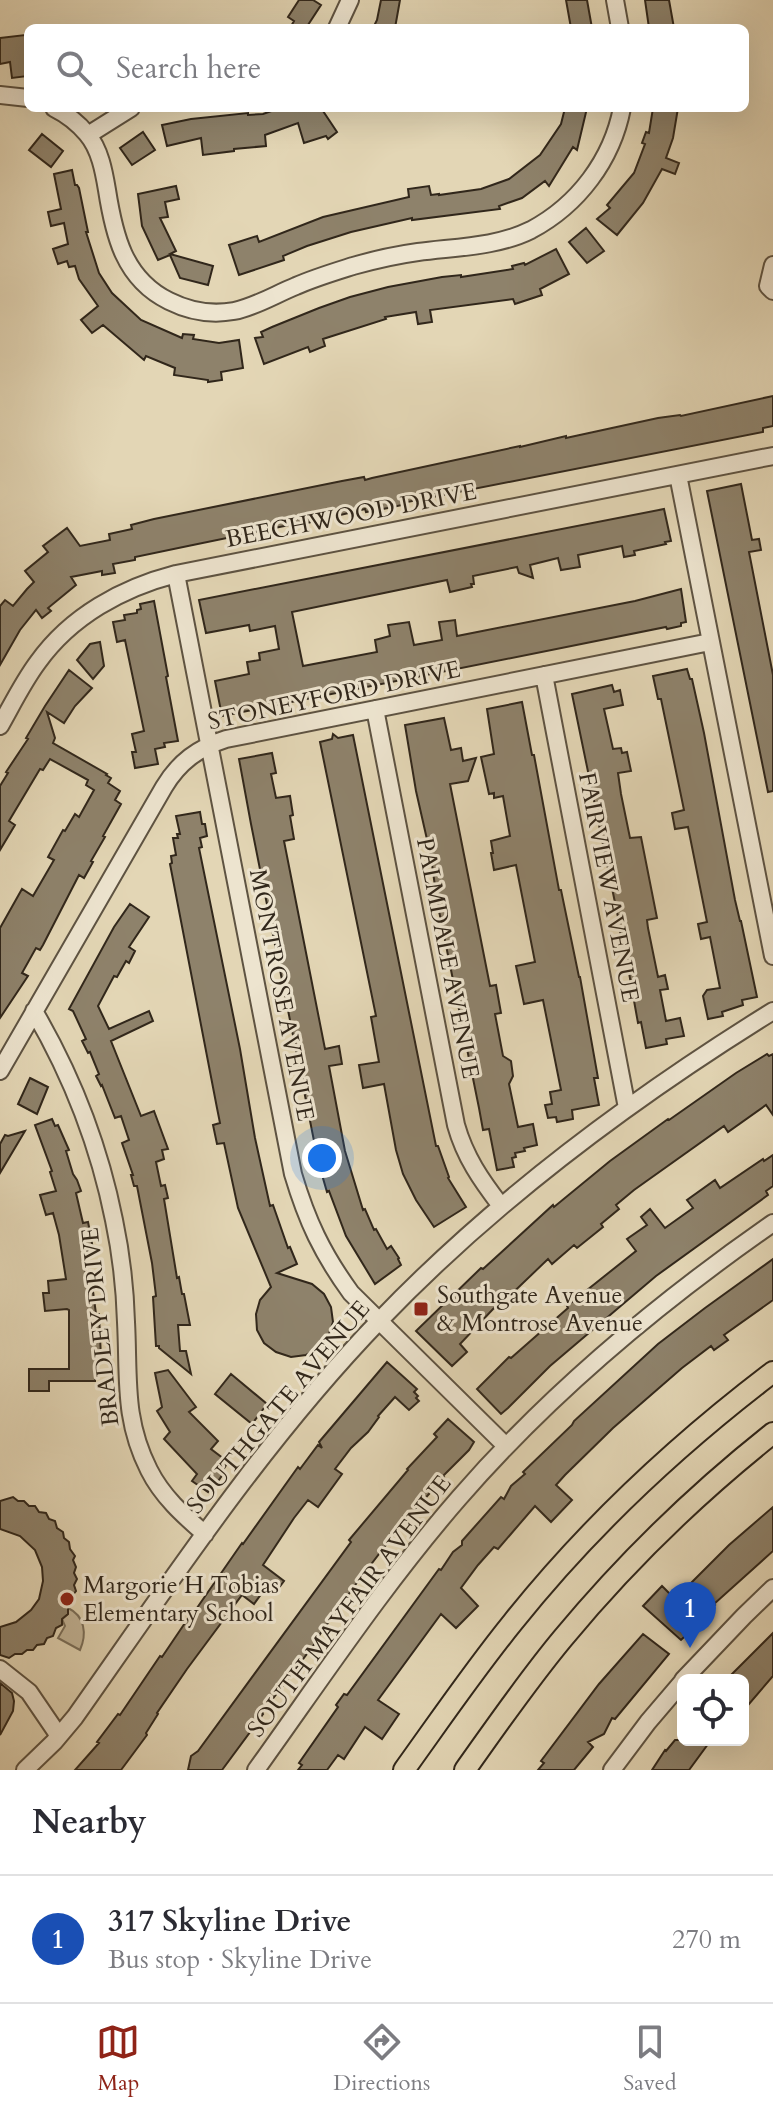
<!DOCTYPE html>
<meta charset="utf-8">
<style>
:root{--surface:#fff;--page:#f2f2f3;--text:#2b2b33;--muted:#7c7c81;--line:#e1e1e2;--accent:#8f2418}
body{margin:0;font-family:Cardo,serif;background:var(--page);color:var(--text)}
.controls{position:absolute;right:24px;bottom:24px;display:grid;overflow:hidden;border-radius:12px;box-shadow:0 8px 32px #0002}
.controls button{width:72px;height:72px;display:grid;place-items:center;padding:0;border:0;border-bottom:2px solid var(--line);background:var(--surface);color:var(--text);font:40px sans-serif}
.you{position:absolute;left:322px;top:1158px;width:28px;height:28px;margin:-20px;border:6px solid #fff;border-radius:50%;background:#1a73e8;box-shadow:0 0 0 12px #1a73e833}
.badge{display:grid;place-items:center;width:52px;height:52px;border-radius:50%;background:var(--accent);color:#fff;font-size:26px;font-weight:700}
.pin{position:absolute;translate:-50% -66px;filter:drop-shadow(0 2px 4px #0008)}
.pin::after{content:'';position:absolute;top:42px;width:28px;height:24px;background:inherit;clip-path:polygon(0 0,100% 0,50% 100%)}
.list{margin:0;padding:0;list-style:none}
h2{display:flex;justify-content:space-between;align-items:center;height:104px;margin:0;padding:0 32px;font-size:34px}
h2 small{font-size:26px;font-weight:400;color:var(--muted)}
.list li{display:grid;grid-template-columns:52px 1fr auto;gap:24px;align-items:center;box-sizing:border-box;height:128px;padding:0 32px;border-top:2px solid var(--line)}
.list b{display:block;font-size:30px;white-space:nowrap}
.list p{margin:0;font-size:26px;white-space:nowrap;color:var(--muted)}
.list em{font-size:26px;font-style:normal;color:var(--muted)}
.icon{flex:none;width:44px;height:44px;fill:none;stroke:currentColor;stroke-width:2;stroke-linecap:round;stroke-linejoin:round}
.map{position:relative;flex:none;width:773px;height:1770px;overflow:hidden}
.search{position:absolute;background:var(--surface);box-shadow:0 8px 32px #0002;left:24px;right:24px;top:24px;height:88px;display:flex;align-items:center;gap:20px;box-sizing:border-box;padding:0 28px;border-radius:12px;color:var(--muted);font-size:30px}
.sheet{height:232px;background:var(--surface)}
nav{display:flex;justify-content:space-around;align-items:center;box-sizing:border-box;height:112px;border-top:2px solid var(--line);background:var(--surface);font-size:22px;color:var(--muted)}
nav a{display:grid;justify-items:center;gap:4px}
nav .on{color:var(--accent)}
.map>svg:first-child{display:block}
.green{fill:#c5b89b;stroke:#7b705b;stroke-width:2}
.building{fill:#8e826b;stroke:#31271b;stroke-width:2}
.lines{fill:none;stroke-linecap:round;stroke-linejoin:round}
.minor-casing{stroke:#5e5342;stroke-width:20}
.major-casing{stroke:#31271b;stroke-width:24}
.minor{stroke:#ede4cf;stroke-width:16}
.major{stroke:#e3d6b5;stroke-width:20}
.poi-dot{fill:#8f2418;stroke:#ede4cf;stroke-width:3}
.labels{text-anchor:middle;stroke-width:6;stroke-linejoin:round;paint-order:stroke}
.street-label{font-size:24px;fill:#31271b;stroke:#ede4cf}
.poi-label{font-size:24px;fill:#31271b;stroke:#ede4cf;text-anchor:start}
</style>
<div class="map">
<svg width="773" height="1770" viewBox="0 0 773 1770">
<rect width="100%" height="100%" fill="#e3d6b5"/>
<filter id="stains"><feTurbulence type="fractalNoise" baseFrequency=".0025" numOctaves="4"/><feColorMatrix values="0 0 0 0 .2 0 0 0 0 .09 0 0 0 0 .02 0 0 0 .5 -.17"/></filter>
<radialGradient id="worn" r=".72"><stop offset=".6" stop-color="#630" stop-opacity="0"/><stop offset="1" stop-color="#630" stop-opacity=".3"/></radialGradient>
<!-- green -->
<path class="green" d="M68 1608C85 1616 87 1634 80 1650L58 1638 65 1626 62 1619 68 1614Z"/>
<!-- building -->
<path class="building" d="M299 0H313L321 5 306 28H290L294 21 288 17Z
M381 0H400L395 28H373L377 20Z
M566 0H587L592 28H571Z
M645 0H669L674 28H649Z
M25 35 28 76 12 78 10 62 0 64V38Z
M280 108H321L337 132 328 139 326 136 304 143 298 123 265 135 266 146 234 149V151L203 155 201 138 167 146 162 125 191 119 248 113V115L263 114Z
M565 108H587L577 150 573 147 549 186 545 181 522 198 499 206 500 209 412 220V218L351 232 307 246 283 256 284 260 239 275 229 245 257 236 259 242 323 217 409 197 408 189 429 186 431 195 439 194V195L481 189 509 179 540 155 561 124Z
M653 108H678L673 138 666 158 679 163 675 174 662 169 643 203 617 235 597 219 610 208 607 205 634 173 645 144 642 143 646 132 649 133Z
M143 132 155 150 132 165 120 148Z
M42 134 63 151 51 167 29 150Z
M72 170 75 185H77L79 188 88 232H86L99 273 112 293 141 320 182 338 183 334 194 335 193 339 219 343 239 340 243 368 221 372 222 380 208 382V380L174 375 175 368 146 356 144 360 103 325 92 333 81 320 98 306 79 279 75 266 69 267 67 261 58 264 53 249 68 244 64 223 51 226 48 212 61 209 54 174Z
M176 186 179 199 165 202 168 217 160 218 176 251 170 254 213 266 208 285 180 278 170 255 158 260 142 226 138 194Z
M586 228 604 251 587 263 569 242Z
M556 249 569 274 540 289 542 295 515 304 513 299 430 310 432 322 418 324 416 312 385 317 386 319 323 339 325 346 310 352 308 347 264 364 255 338 263 337 261 332 272 327 319 308 350 297 388 287 442 277 461 275V277L513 269 512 266 524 263 525 265Z
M773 396V426L763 428V432L402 503V505L388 508 366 512 365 509 299 525V523L188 546 135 557V560L113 564 115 573 102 575V571L71 577 76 585 48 608 51 611 42 618 36 610 20 630 0 665V606L5 600 13 606 27 589 34 582 25 571 48 552 43 546 67 528 80 546 110 540 109 534 132 529 131 525 154 519 342 481 364 477 365 480 372 478 520 446V447L566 436V438L658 418 680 415 681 416Z
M741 484 752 540 759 539 761 550 749 552 773 675V791L768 792 707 491Z
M664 509 671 541 665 542 666 544 634 551 635 555 624 557 622 546 578 555 580 567 561 570 558 558 530 565 533 578 519 573 517 567 473 576 474 584H471L472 587 450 592 447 580 292 612 303 666 377 652 375 640 390 636 388 625 409 622 414 645 442 640 439 622 455 620 457 636 635 601 681 589 686 622 681 623V626L667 629 666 627 222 716 215 681 249 674 247 662 260 660 259 653 279 649 275 626 250 631 249 625 206 633 199 600Z
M154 601 168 676 166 677 178 741 164 743 165 747 155 749 158 764 135 768 132 752H136L132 734 144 731 125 640 117 642 113 622 125 620 124 615 137 613V610L141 609 140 604Z
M100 642 104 666 93 679 77 660 90 644Z
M687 669 690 679H692L704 733 735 900 740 921H741L757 997 742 1000 743 1005 722 1012 723 1016 708 1019 703 996 707 990 720 988 710 937 701 939 698 924 707 922 688 827 675 829 672 813 684 810 661 699H658L653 676Z
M69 670 92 688 75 706 64 723 47 712 55 738 53 743 107 774 106 775 111 778 108 783 120 791 115 800 121 804 103 836 105 837 91 861 93 862 84 878 79 875 43 945 40 950 36 948 22 973 28 976 0 1018V928L22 889 33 896 54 860 48 857 63 830 65 831 75 814 79 817 94 790 86 785 88 780 50 759 43 770 40 769 9 821 15 825 0 850V786L8 773 6 772 28 739 26 738 45 706Z
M612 685 614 692 620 690 623 705 604 709 613 749 621 748 622 753 627 752 631 771 618 773 621 794 630 838 641 837 657 918 647 920 648 928 658 977 665 975 668 989 660 990 666 1021 680 1018 684 1036 666 1039 667 1044 646 1048 641 1022 638 1023 626 956 618 923 619 922 572 694Z
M522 702 532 755H534L559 890H561L579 977H580L598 1078H594L599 1105 572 1110 573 1119 557 1122 556 1117 548 1118 545 1105 552 1104 550 1092 561 1090 543 1000 524 1004 516 966 535 962 516 865 494 870 491 853H493L491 841 510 836 503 796 494 798V793L489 794 481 757 494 754 487 709Z
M444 718 451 750 461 748 463 761 476 758 468 781 450 784 490 986 496 985 501 1013 495 1014 503 1056 511 1061 513 1076 509 1084 518 1127 533 1124 537 1145 524 1148 525 1151 515 1153 516 1157 512 1158 514 1167 497 1170 489 1129 483 1130 479 1108 437 901 431 857 416 791 405 725Z
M333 734 338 738 353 735 436 1146H438L449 1177 448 1178 466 1207 434 1227 416 1200 403 1174 396 1150 384 1084 363 1088 359 1065 379 1062 371 1017 376 1016 320 742 332 739Z
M272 753 276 773 271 774 276 798 290 796 293 815 290 816 294 839 284 841 325 1049 339 1046 342 1064 329 1066 345 1151 363 1210 365 1209 374 1230 376 1229 387 1249 391 1246 399 1258 398 1259 401 1265 375 1284 346 1236 329 1191 327 1192 318 1161 251 824 239 759Z
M200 812 202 824H205L207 836 200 838 202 847 199 848 240 1049 255 1138 270 1206 273 1205 288 1248 290 1247 297 1264 277 1273 312 1284 324 1294 331 1307 333 1322 328 1337 319 1348 306 1355 291 1357 276 1352 264 1343 257 1330 256 1314 260 1300 271 1287 238 1208 224 1143 217 1144 213 1125 220 1123 217 1108 170 864 172 863 171 856 176 855 173 838H178L177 834H180L176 816Z
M130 904 149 917 129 947 135 951 129 963 126 961 117 977 114 976 98 1006 109 1029 149 1011 153 1021 111 1041 141 1116 154 1111 168 1149 162 1150 164 1159 156 1162 161 1186 165 1185 168 1198 164 1199 177 1278 179 1277 182 1294H184L190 1325H178L180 1351H186L191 1374 159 1348V1346H156L153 1297 156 1296 152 1263 137 1186H134L131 1175H133L122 1143 129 1140 121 1116 115 1118 102 1085 101 1086 96 1076 99 1074 90 1052 88 1053 82 1041 86 1039 73 1011 69 1009 114 927Z
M767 1054 769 1056 773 1054V1115L766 1105 728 1132 724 1126 634 1190 616 1205 619 1209 601 1224 603 1227 577 1248 574 1245 552 1264 548 1259 496 1309 494 1308 460 1344 467 1352 452 1366 416 1331 481 1268 483 1269 553 1205 554 1207 610 1161 668 1119 669 1120 736 1073Z
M30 1078 48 1087 37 1114 18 1104Z
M52 1119 55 1126 58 1125 69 1150 66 1151 73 1174 77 1180 81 1191 76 1193 83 1223 88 1222 91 1237 93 1250 83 1251 86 1276H91L96 1314H99L101 1358H95V1381H49V1391H29V1369H69V1310L67 1309 45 1311 43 1293H49L48 1281 66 1279 59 1235 53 1213 46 1215 40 1195 56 1191 50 1172 52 1171 35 1125Z
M25 1131 0 1173V1144L5 1135 8 1136Z
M773 1155V1186L766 1191 768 1195 656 1276 550 1366 508 1408 501 1414 477 1389 509 1357 511 1358 568 1308 567 1306 636 1251 627 1239 647 1225 641 1217 650 1209 665 1228 693 1208 687 1200 715 1180 720 1188 763 1159 764 1161Z
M773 1259V1300L724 1335 728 1340 714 1350 711 1346 682 1368 613 1428 565 1475 556 1485 572 1500 551 1522 535 1506 498 1549 494 1547 478 1565 461 1588 478 1606 456 1628 441 1614 378 1700 399 1714 382 1739 365 1727 344 1759 338 1755 327 1770H298L302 1765 299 1763 338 1707 336 1705 344 1694 347 1695 439 1569 441 1570 453 1552 462 1545V1541L501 1497 504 1499 511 1486 525 1474 523 1472 572 1425 574 1421 658 1344 705 1308Z
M387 1362 417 1389 414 1392 418 1396 416 1398 419 1401 409 1410 395 1397 378 1416 379 1417 368 1432 351 1448 335 1469 342 1474 318 1507 308 1500 294 1518 263 1565 284 1581 275 1593 267 1586 254 1604 242 1595 187 1669 157 1713 158 1714 146 1733 147 1735 121 1770H75L99 1743 97 1742 118 1714 120 1715 160 1656 162 1657 189 1617 190 1618 242 1543 243 1544 298 1467 300 1469 318 1445 322 1448 319 1442Z
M168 1370 196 1407 189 1412 218 1441 211 1449 228 1462 223 1470 222 1473 223 1474 214 1487 212 1485 208 1492 192 1481 197 1474 164 1439 170 1432 157 1411 162 1407 155 1373Z
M231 1374 267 1404 252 1424 215 1394Z
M448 1419 474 1442 469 1450 443 1476 444 1477 399 1528 356 1584 318 1637 319 1638 262 1713 263 1714 256 1724 222 1770H188L191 1756 198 1751 351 1542 349 1540 408 1470 407 1469 437 1437 434 1434Z
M13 1497 18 1501H24L29 1506H35L39 1512 46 1513 49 1519 55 1521 57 1528 63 1532 64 1538 69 1542 70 1549 75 1556 73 1560 76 1567 74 1573 77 1579 74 1585 76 1591 72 1596 73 1604 68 1608V1614L62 1619V1625L56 1628 53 1636 47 1638 44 1644 37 1645 33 1650H27L22 1654H15L9 1658 0 1655V1627L16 1622 31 1610 39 1599 43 1581 42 1567 35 1550 20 1536 0 1529V1501Z
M773 1507V1551L714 1604 715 1605 699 1620 700 1622 681 1640 643 1606 662 1586 675 1599 729 1545Z
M773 1633V1676L743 1711V1680H726Z
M643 1634 669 1654 615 1719 612 1718 604 1734 588 1742 593 1747 574 1770H538L544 1763 541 1761 599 1684Z
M0 1683 12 1693 14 1701 13 1711 0 1735Z
M675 1740H711L689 1770H652L665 1750 666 1751Z"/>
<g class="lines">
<defs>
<path id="minor" d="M615 0 620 28
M337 28 350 0
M0 95 28 98
M54 108C66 114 78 123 87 134 100 149 104 172 107 190 114 235 124 279 169 301 189 311 212 315 234 311 255 307 276 294 296 286 314 278 334 272 353 266 374 260 396 255 418 252 455 247 497 247 531 230 578 205 612 160 622 108
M88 135 131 108
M773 265 768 286 773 291
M678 475 773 956
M176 574 293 1174C307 1221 322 1253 351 1293L506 1446
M544 675 627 1108
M375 709 456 1125C465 1157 481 1180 501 1206
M0 726C12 705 23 682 38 662 71 616 122 588 176 574L773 456
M34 1011C72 1076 99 1145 114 1220 121 1253 125 1288 126 1322 129 1377 123 1419 149 1470 162 1496 183 1515 205 1534
M0 1071 164 787C179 762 198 748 226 739L710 642
M0 1669 29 1692 59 1736
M683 1680 744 1616 773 1588
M25 1770 54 1742 75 1717C171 1581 264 1440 380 1320 496 1199 631 1099 773 1011
M256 1770C322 1678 385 1583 459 1498 551 1392 658 1303 773 1223
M612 1770 648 1722 683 1681"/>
<path id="major" d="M404 1770C440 1720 474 1670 513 1622 588 1528 677 1445 773 1372
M465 1770C497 1725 528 1680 563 1638 626 1562 696 1494 773 1433"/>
</defs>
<!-- minor casing -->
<use href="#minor" class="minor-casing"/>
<!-- major casing -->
<use href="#major" class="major-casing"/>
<!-- minor -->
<use href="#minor" class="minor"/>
<!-- major -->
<use href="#major" class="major"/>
</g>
<!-- markers -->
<g class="poi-dot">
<rect x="413" y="1301" width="16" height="16" rx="4"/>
<circle cx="67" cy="1599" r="8"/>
</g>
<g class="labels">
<!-- street labels -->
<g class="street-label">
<text transform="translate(351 515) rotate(-11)" y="8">BEECHWOOD DRIVE</text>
<text transform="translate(334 695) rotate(-12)" y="8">STONEYFORD DRIVE</text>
<text transform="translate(609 887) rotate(79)" y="8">FAIRVIEW AVENUE</text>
<text transform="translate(448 958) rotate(79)" y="8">PALMDALE AVENUE</text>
<text transform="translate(282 995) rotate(79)" y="8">MONTROSE AVENUE</text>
<text transform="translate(100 1327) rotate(-96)" y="8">BRADLEY DRIVE</text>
<text transform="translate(278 1407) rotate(-50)" y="8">SOUTHGATE AVENUE</text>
<text transform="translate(349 1606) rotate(-53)" y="8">SOUTH MAYFAIR AVENUE</text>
</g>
<!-- poi labels -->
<g class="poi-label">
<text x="437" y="1303">Southgate Avenue<tspan x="437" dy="28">&amp; Montrose Avenue</tspan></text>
<text x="83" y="1593">Margorie H Tobias<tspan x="83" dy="28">Elementary School</tspan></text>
</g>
</g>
<rect width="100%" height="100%" filter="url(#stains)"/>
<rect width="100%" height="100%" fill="url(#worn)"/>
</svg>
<div class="controls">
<button><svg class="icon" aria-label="locate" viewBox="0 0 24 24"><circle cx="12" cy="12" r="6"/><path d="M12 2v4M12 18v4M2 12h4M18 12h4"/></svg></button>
</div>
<div class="you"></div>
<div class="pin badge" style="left:690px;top:1648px;background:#1a4fb4">1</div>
<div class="search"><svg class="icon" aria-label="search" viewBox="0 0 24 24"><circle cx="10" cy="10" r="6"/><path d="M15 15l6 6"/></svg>Search here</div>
</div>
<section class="sheet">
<h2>Nearby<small></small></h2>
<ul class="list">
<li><span class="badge" style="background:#1a4fb4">1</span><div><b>317 Skyline Drive</b><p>Bus stop · Skyline Drive</p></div><em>270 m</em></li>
</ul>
</section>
<nav>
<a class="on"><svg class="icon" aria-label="map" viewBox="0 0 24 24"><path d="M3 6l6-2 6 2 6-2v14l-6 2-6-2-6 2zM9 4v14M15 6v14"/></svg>Map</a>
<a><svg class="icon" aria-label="directions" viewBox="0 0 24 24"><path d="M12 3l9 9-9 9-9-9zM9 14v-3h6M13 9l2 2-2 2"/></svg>Directions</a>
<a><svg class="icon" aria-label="saved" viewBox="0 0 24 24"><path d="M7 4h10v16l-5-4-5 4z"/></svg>Saved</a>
</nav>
